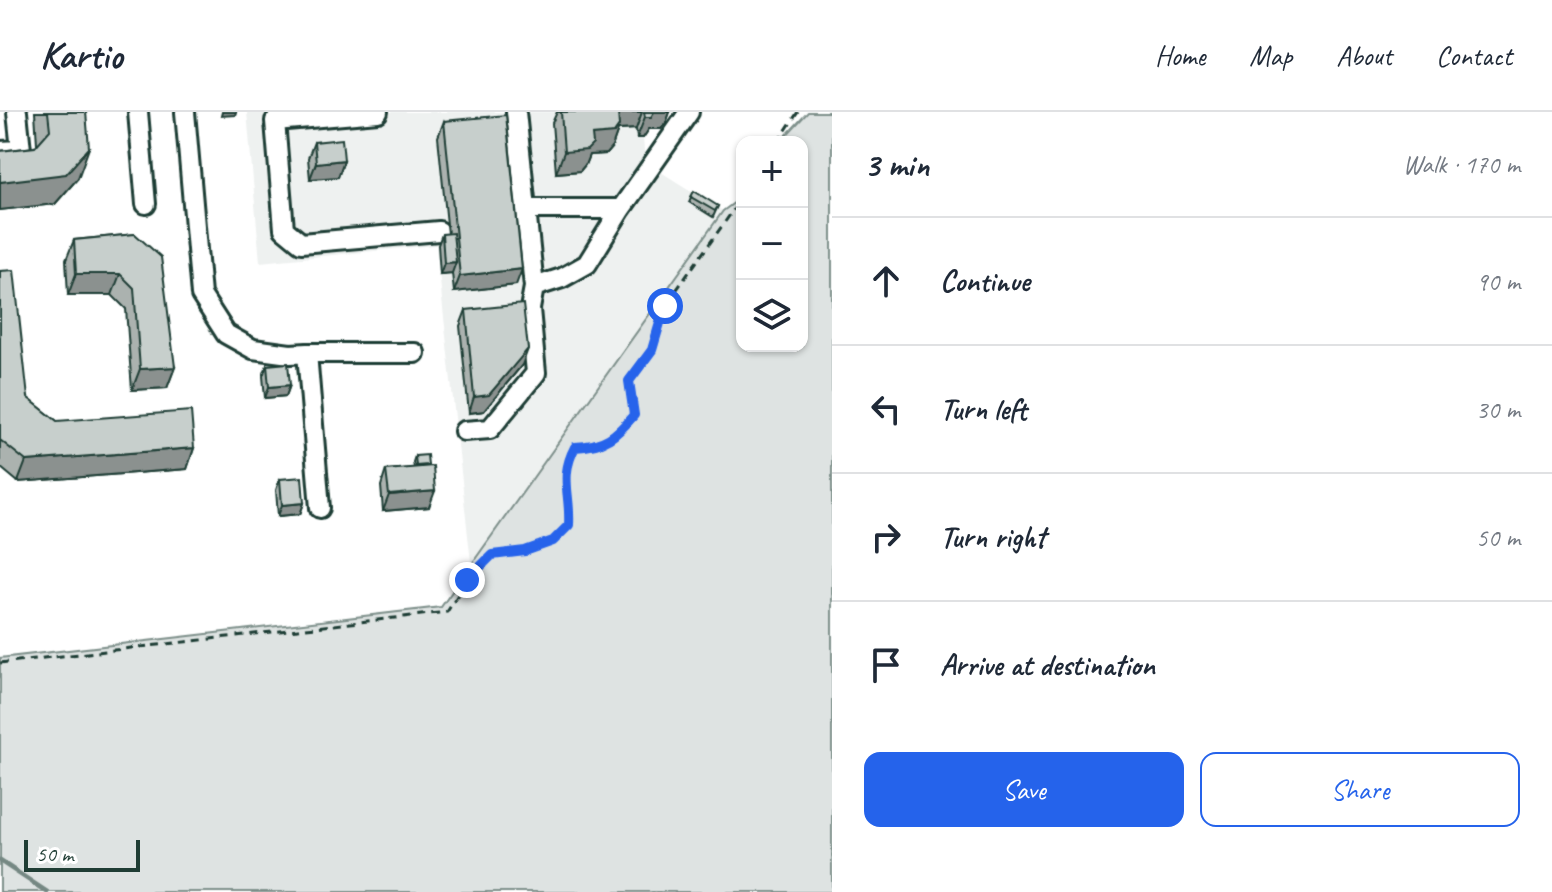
<!DOCTYPE html>
<meta charset="utf-8">
<style>
:root{--surface:#fff;--page:#f2f2f3;--text:#1f2937;--muted:#747a83;--line:#e0e1e3;--accent:#2563eb}
body{margin:0;font-family:Caveat,sans-serif;background:var(--page);color:var(--text)}
.controls{position:absolute;right:24px;top:24px;display:grid;overflow:hidden;border-radius:16px;box-shadow:0 2px 6px #0004}
.controls button{width:72px;height:72px;display:grid;place-items:center;padding:0;border:0;border-bottom:2px solid var(--line);background:var(--surface);color:var(--text);font:40px sans-serif}
.scale{position:absolute;left:24px;bottom:20px;width:116px;box-sizing:border-box;padding-left:8px;border:4px solid #1f3d34;border-top:0;font-size:22px;line-height:28px;white-space:nowrap;color:#1f3d34;-webkit-text-stroke:6px #fff;paint-order:stroke}
.stop{position:absolute;width:24px;height:24px;margin:-18px;border:6px solid #2563eb;border-radius:50%;background:#fff}
.stop.end{background:#2563eb;border-color:#fff;box-shadow:0 2px 8px #0008}
.list{margin:0;padding:0;list-style:none}
h2{display:flex;justify-content:space-between;align-items:center;height:104px;margin:0;padding:0 32px;font-size:34px}
h2 small{font-size:26px;font-weight:400;color:var(--muted)}
.list li{display:grid;grid-template-columns:52px 1fr auto;gap:24px;align-items:center;box-sizing:border-box;height:128px;padding:0 32px;border-top:2px solid var(--line)}
.list b{display:block;font-size:30px;white-space:nowrap}
.list em{font-size:26px;font-style:normal;color:var(--muted)}
.actions{display:flex;gap:16px;padding:24px 32px}
.actions a{flex:1;padding:18px 0;border:2px solid var(--accent);border-radius:16px;text-align:center;font-size:28px;color:var(--accent)}
.actions .main{background:var(--accent);color:#fff}
.icon{flex:none;width:44px;height:44px;fill:none;stroke:currentColor;stroke-width:2;stroke-linecap:round;stroke-linejoin:round}
.map{position:relative;flex:none;width:832px;height:780px;overflow:hidden}
header{display:flex;align-items:center;gap:48px;box-sizing:border-box;height:112px;padding:0 40px;background:var(--surface);border-bottom:2px solid var(--line)}
header strong{font-size:38px}
nav{display:flex;gap:44px;margin-inline-start:auto;font-size:28px}
main{display:flex}
aside{flex:1;background:var(--surface)}
.map>svg:first-child{display:block}
.built{fill:#eef1f0}
.green{fill:#dee3e2;stroke:#7e908b;stroke-width:2}
.lines{fill:none;stroke-linecap:round;stroke-linejoin:round}
.stream{stroke:#758883;stroke-width:5}
.minor-casing{stroke:#1f3d34;stroke-width:24}
.path{stroke:#1f3d34;stroke-width:3;stroke-dasharray:8 6;stroke-linecap:butt}
.minor{stroke:#fff;stroke-width:18}
.wall{fill:#abb2af;stroke:#1f3d34;stroke-width:2}
.shaded-wall{fill:#8b918f;stroke:#1f3d34;stroke-width:2}
.building{fill:#c7cfcc;stroke:#1f3d34;stroke-width:2}
.route{stroke:#2563eb;stroke-width:10}
</style>
<header>
<strong>Kartio</strong>
<nav><a>Home</a><a>Map</a><a>About</a><a>Contact</a></nav>
</header>
<main>
<div class="map">
<svg width="832" height="780" viewBox="0 0 832 780">
<rect width="100%" height="100%" fill="#fff"/>
<filter id="ink" filterUnits="userSpaceOnUse"><feTurbulence type="fractalNoise" baseFrequency=".0125" numOctaves="2"/><feDisplacementMap in="SourceGraphic" scale="16" xChannelSelector="R" yChannelSelector="G"/><feConvolveMatrix kernelMatrix="1 2 1 2 8 2 1 2 1" color-interpolation-filters="sRGB"/></filter>
<g filter="url(#ink)">
<!-- built -->
<path class="built" d="M247 0H665L666 11 661 17H649L643 26 645 50 723 99 471 451 436 133 260 150Z"/>
<!-- green -->
<path class="green" d="M808 0H832V780H0V546L441 495 723 99 742 85V234H802V30H780Z"/>
<g class="lines">
<!-- stream -->
<path class="stream" d="M0 749 47 780"/>
<defs>
<path id="minor" d="M138 0 146 92
M185 0 201 183 226 222 253 237 290 242 307 241 320 396
M378 0 275 9 284 117 301 131 439 119
M0 39 21 38 17 0
M526 97H621
M534 175 562 166 587 152 621 97 689 0
M307 241H415
M464 319 490 317 536 261 530 197 534 175 516 0"/>
</defs>
<!-- minor casing -->
<use href="#minor" class="minor-casing"/>
<!-- path -->
<path class="path" d="M778 30 798 0
M0 551 447 500 467 468 492 443 525 439 553 429 569 413C571 382 559 365 575 335 605 334 616 324 634 303L629 269 652 238 665 194 742 86"/>
<!-- minor -->
<use href="#minor" class="minor"/>
</g>
<!-- wall -->
<path class="wall" d="M35 0H86L78 66 55 92 0 98V39L35 35 37 32Z
M557 0H670L666 11 661 17H649L643 26H637L636 17 618 18 612 35 606 42 589 43 585 53 580 59 556 61 552 11Z
M444 9 516 173 454 180 452 161 440 162 438 133 442 122H448L438 25Z
M314 30 344 48 338 65 310 67 308 46Z
M691 85 718 94 713 105 689 90Z
M135 122 175 255 167 276 132 278 126 197 112 183H68L66 148 74 128Z
M0 159 28 286 57 309 194 336 187 357 18 370 0 355Z
M466 198 522 253 484 299 469 301 460 214Z
M267 253 290 273 286 284 265 286 263 264Z
M415 344 428 354 429 395 383 399 381 374 386 358 414 356 413 350Z
M280 367 304 391 300 402 278 404 276 378Z"/>
<!-- shaded-wall -->
<path class="shaded-wall" d="M222 0H236L235 3 221 4Z
M617 0H642L636 17 618 18 612 35 606 42 589 43 585 53 580 59 556 61 564 40Z
M654 0H670L666 11 661 17H649L643 26H637L645 5Z
M89 36 78 66 55 92 0 98V70Z
M344 48 338 65 310 67 316 51Z
M456 150 452 161 440 162 444 151Z
M522 157 516 173 454 180 460 164Z
M76 162H120L112 183H68Z
M528 237 522 253 484 299 469 301 474 285Z
M175 255 167 276 132 278 140 257Z
M290 273 286 284 265 286 269 275Z
M194 336 187 357 18 370 26 349Z
M435 379 429 395 383 399 389 383Z
M304 391 300 402 278 404 282 393Z"/>
<!-- building -->
<path class="building" d="M48 0H86L89 36 66 62 0 70V39L35 35 50 18Z
M561 0H618L619 14 614 21 592 23 593 32 587 38 564 40Z
M644 0H654L651 5H645Z
M506 3 522 157 460 164 444 9Z
M342 27 344 48 316 51 314 30Z
M694 79 718 94 715 99 691 85Z
M453 121 456 150 444 151 442 122Z
M135 122 161 145 175 255 140 257 134 176 120 162H76L74 128Z
M14 158 28 286 57 309 191 299 194 336 26 349 0 328V159Z
M523 192 528 237 489 283 474 285 466 198Z
M288 251 290 273 269 275 267 253Z
M427 343 428 353 416 354 415 344Z
M433 354 435 379 389 383 386 358Z
M302 365 304 391 282 393 280 367Z"/>
</g>
<g class="lines" filter="url(#ink)">
<!-- route -->
<path class="route" d="M467 468 492 443 525 439 553 429 569 413C571 382 559 365 575 335 605 334 616 324 634 303L629 269 652 238 665 194"/>
</g>
</svg>
<div class="controls">
<button>+</button>
<button>−</button>
<button><svg class="icon" aria-label="layers" viewBox="0 0 24 24"><path d="M12 4l9 5-9 5-9-5zM3 14l9 5 9-5"/></svg></button>
</div>
<div class="scale">50 m</div>
<div class="stop" style="left:665px;top:194px"></div>
<div class="stop end" style="left:467px;top:468px"></div>
</div>
<aside>
<h2>3 min<small>Walk · 170 m</small></h2>
<ul class="list">
<li><svg class="icon" aria-label="ahead" viewBox="0 0 24 24"><path d="M12 20V5M6 11l6-6 6 6"/></svg><div><b>Continue</b></div><em>90 m</em></li>
<li><svg class="icon" aria-label="left" viewBox="0 0 24 24"><path d="M17 20v-9H6M10 6l-5 5 5 5"/></svg><div><b>Turn left</b></div><em>30 m</em></li>
<li><svg class="icon" aria-label="right" viewBox="0 0 24 24"><path d="M7 20v-9h11M14 6l5 5-5 5"/></svg><div><b>Turn right</b></div><em>50 m</em></li>
<li><svg class="icon" aria-label="arrive" viewBox="0 0 24 24"><path d="M6 21V4h12l-3 4 3 4H6"/></svg><div><b>Arrive at destination</b></div></li>
</ul>
<div class="actions"><a class="main">Save</a><a>Share</a></div>
</aside>
</main>
